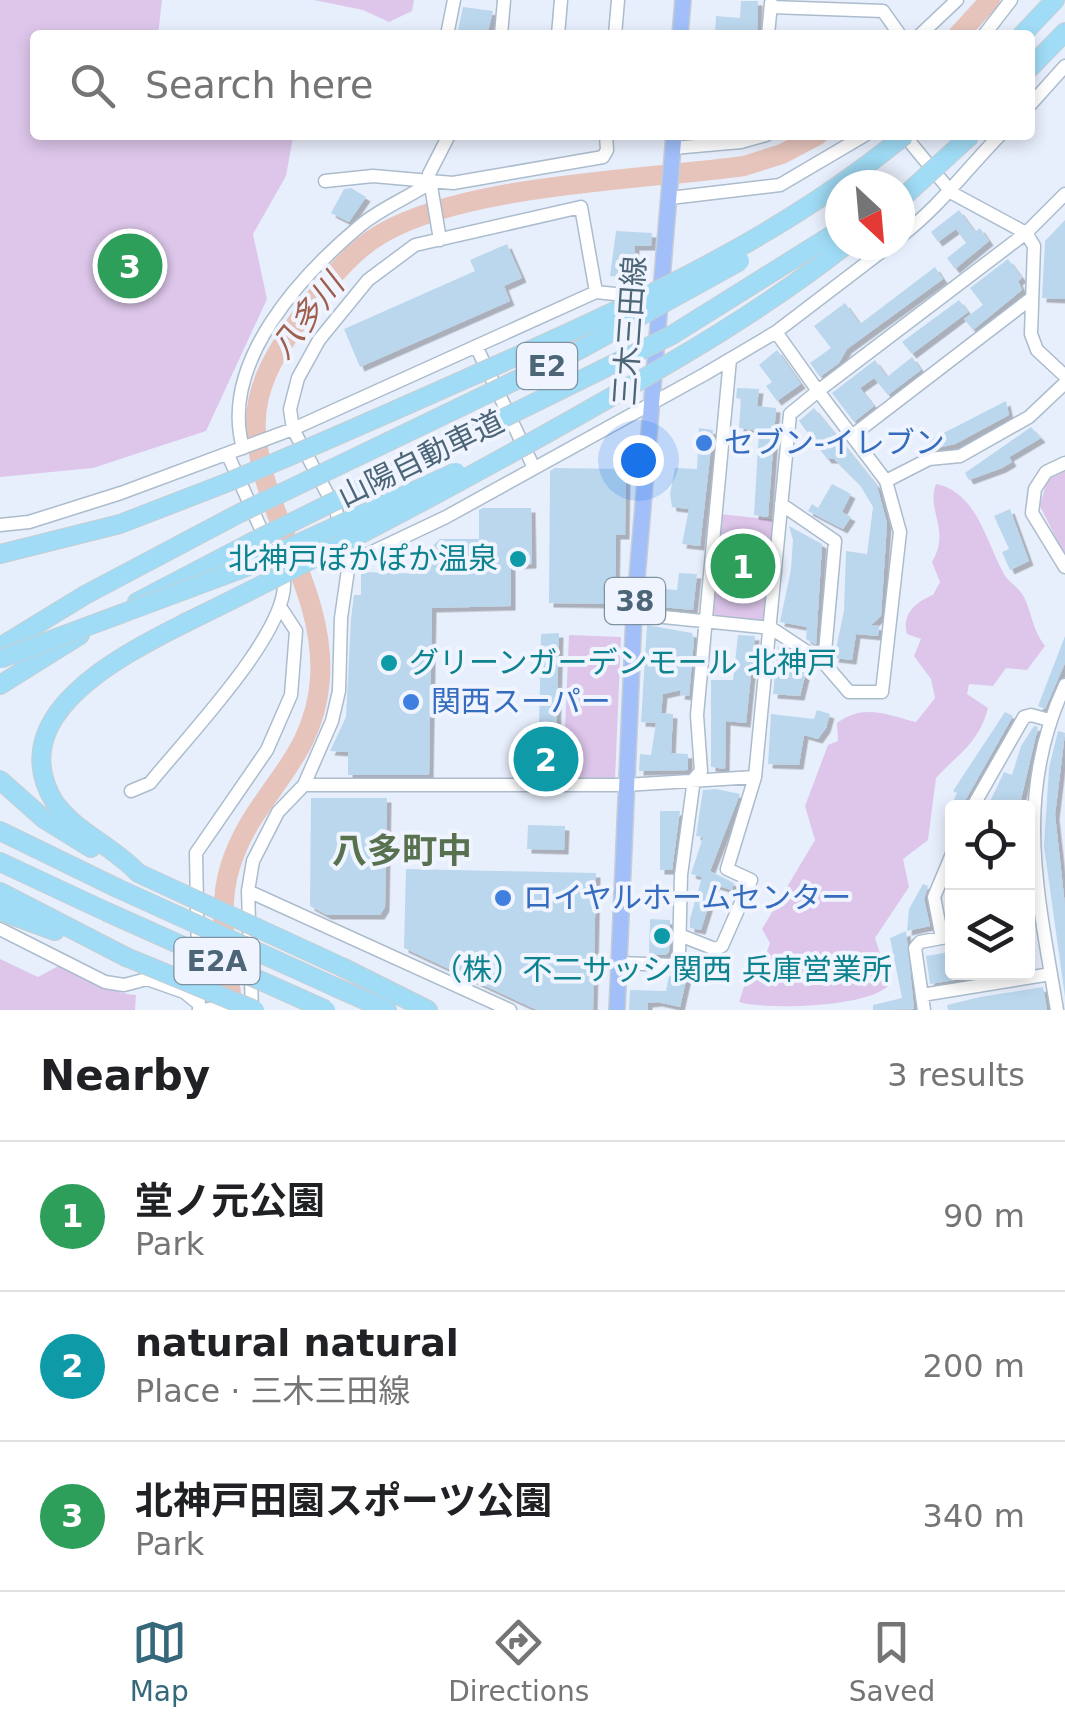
<!DOCTYPE html>
<meta charset="utf-8">
<style>
:root{--surface:#fff;--page:#f2f2f2;--text:#202124;--muted:#757577;--line:#e0e0e0;--accent:#35687b}
body{margin:0;font-family:"DejaVu Sans","Noto Sans JP",sans-serif;background:var(--page);color:var(--text)}
.controls{position:absolute;right:30px;bottom:30px;display:grid;overflow:hidden;border-radius:10px;box-shadow:0 5px 15px #0003}
.controls button{width:90px;height:90px;display:grid;place-items:center;padding:0;border:0;border-bottom:2px solid var(--line);background:var(--surface);color:var(--text);font:50px sans-serif}
.compass{position:absolute;left:825px;top:170px;width:90px;height:90px;border-radius:50%;background:var(--surface);box-shadow:0 5px 15px #0003;rotate:154deg}
.you{position:absolute;left:638px;top:460px;width:35px;height:35px;margin:-25px;border:8px solid #fff;border-radius:50%;background:#1a73e8;box-shadow:0 0 0 15px #1a73e833}
.badge{display:grid;place-items:center;width:65px;height:65px;border-radius:50%;background:var(--accent);color:#fff;font-size:32px;font-weight:700}
.pin{position:absolute;translate:-50% -50%;border:5px solid #fff;box-shadow:0 2px 10px #0006}
.list{margin:0;padding:0;list-style:none}
h2{display:flex;justify-content:space-between;align-items:center;height:130px;margin:0;padding:0 40px;font-size:42px}
h2 small{font-size:32px;font-weight:400;color:var(--muted)}
.list li{display:grid;grid-template-columns:65px 1fr auto;gap:30px;align-items:center;box-sizing:border-box;height:150px;padding:0 40px;border-top:2px solid var(--line)}
.list b{display:block;font-size:38px;white-space:nowrap}
.list p{margin:0;font-size:32px;white-space:nowrap;color:var(--muted)}
.list em{font-size:32px;font-style:normal;color:var(--muted)}
.icon{flex:none;width:55px;height:55px;fill:none;stroke:currentColor;stroke-width:2;stroke-linecap:round;stroke-linejoin:round}
.map{position:relative;flex:none;width:1065px;height:1010px;overflow:hidden}
.search{position:absolute;background:var(--surface);box-shadow:0 5px 15px #0003;left:30px;right:30px;top:30px;height:110px;display:flex;align-items:center;gap:25px;box-sizing:border-box;padding:0 35px;border-radius:10px;color:var(--muted);font-size:38px}
.sheet{height:580px;background:var(--surface)}
nav{display:flex;justify-content:space-around;align-items:center;box-sizing:border-box;height:140px;border-top:2px solid var(--line);background:var(--surface);font-size:28px;color:var(--muted)}
nav a{display:grid;justify-items:center;gap:5px}
nav .on{color:var(--accent)}
.map>svg:first-child{display:block}
.green{fill:#ddc6ea}
.lines{fill:none;stroke-linecap:round;stroke-linejoin:round}
.river{stroke:#e6c4bc;stroke-width:20}
.building{fill:#bbd7ed;filter:url(#shadow)}
.minor-casing{stroke:#abbccd;stroke-width:15}
.major-casing{stroke:#c6ced3;stroke-width:18}
.highway-casing{stroke:#c6ced3;stroke-width:20}
.minor{stroke:#fff;stroke-width:12}
.major{stroke:#a2bffa;stroke-width:15}
.highway{stroke:#a0dcf6;stroke-width:18}
.highway-bridge-casing{stroke:#c6ced3;stroke-width:20;stroke-linecap:butt}
.highway-bridge{stroke:#a0dcf6;stroke-width:18}
.shop-dot{fill:#3f7fe0;stroke:#eff4ff;stroke-width:4}
.culture-dot{fill:#0f9aa8;stroke:#eff4ff;stroke-width:4}
.labels{text-anchor:middle;stroke-width:8;stroke-linejoin:round;paint-order:stroke}
.shield{fill:#eff4ff;stroke:#7d91a0;stroke-width:2.5}
.shield-label{font-size:28px;font-weight:bold;fill:#4c6677}
.street-label{font-size:30px;fill:#4c6677;stroke:#eff4ff}
.shop-label{font-size:30px;fill:#366cbe;stroke:#eff4ff;text-anchor:start}
.culture-label{font-size:30px;fill:#0d838f;stroke:#eff4ff;text-anchor:end}
.water-label{font-size:32px;font-style:italic;fill:#9f5f4e;stroke:#eff4ff}
.quarter-label{font-size:35px;font-weight:bold;fill:#58714e;stroke:#eff4ff}
</style>
<div class="map">
<svg width="1065" height="1010" viewBox="0 0 1065 1010">
<defs>
<filter id="shadow"><feDropShadow dx="4.5" dy="4.5" stdDeviation="0" flood-color="#0004"/></filter>
</defs>
<rect width="100%" height="100%" fill="#e8effc"/>
<!-- green -->
<path class="green" d="M0 0H162L158 35H35V135L293 137 286 176 253 234 267 299 206 431 93 468 0 477Z
M314 0H414L412 11 389 22 363 10Z
M1065 471V556L1040 506 1047 480Z
M936 484C977 492 986 542 1004 574 1009 583 1019 587 1024 597 1032 614 1033 631 1045 646L1027 670 1006 668 993 686 969 684 967 694 988 708C979 743 959 753 936 778L928 840 903 859 909 887 875 938 890 984C871 1008 765 1010 739 1002L747 978 759 975 770 943 762 929 815 840 805 806 828 745 838 741 837 723C864 703 887 715 916 722L935 698 931 679 914 656 921 639 907 634C901 614 917 601 933 595L940 582 932 562C951 530 926 510 936 484Z
M720 514 775 520 766 618 760 622 715 617 711 612Z
M569 635 621 637 615 780 563 778Z
M0 959 38 977 64 963C94 970 102 993 136 995L135 1010H0Z"/>
<g class="lines">
<!-- river -->
<path class="river" d="M958 35 990 0
M233 1010C228 964 216 912 230 867 253 792 314 764 320 679 326 591 263 518 256 432 253 389 275 354 298 321 320 291 348 253 381 234 466 184 643 180 744 166L782 154 818 135"/>
</g>
<!-- building -->
<path class="building" d="M741 1H758L757 35H715L716 16 740 18Z
M463 7 493 11 487 35H457Z
M351 188 366 197 349 222 331 213 344 189Z
M959 210 975 232 980 228 989 241 955 269 947 258 966 243 956 229 938 242 931 232Z
M1065 220V299L1042 298 1045 241Z
M616 231 652 233 651 246H635L633 278 610 276Z
M507 244 522 278 504 286 510 301 360 367 344 329 475 271 470 260Z
M1008 259 1022 278 1018 281 1022 290 973 330 964 319 983 305 970 288Z
M935 267 943 279 847 349 839 363 820 377 810 363 831 348 814 326 845 303 860 324Z
M959 300 968 312 912 354 902 342Z
M777 350 801 384 777 401 766 386 772 382 759 365Z
M912 357 921 370 888 395 874 378 860 388 874 406 854 422 832 393 875 360 887 377Z
M737 388 759 389 757 406 776 408 768 517 754 515 759 431 739 428 741 399 736 398Z
M1006 401 1009 415 955 444 933 449 928 441Z
M814 408 877 486 887 523 881 616 871 625 879 626 878 636 856 634 852 660 834 658 844 611 846 551 867 554 873 507 860 485 834 459H827L799 421Z
M1031 427 1041 438 1009 457 1012 462 1002 468 969 480 965 473Z
M699 428 713 430 700 546 682 544 689 509 672 507 670 494 675 468 697 469Z
M555 468 626 469 625 535H616L615 604 549 603 550 471Z
M832 484 851 494 842 512 851 517 843 529 808 511 812 504 818 508Z
M483 508H531L532 564 511 565V606L432 608 429 775H348V752L330 751 346 717 351 619 354 595H361V572L427 574V551L440 539H479V510Z
M1010 509 1029 561 1010 570 1002 552 1009 549 994 516Z
M789 526 822 544 816 645 806 639 807 627 780 622 791 569 793 540Z
M679 573 697 574 693 610 652 606 653 588 677 590Z
M647 625 692 633 694 639 689 696 680 695 681 690 663 694 661 713 673 714 671 753 688 754V770L639 771 640 754 651 755 656 723 641 722Z
M559 633 555 774H538L541 634Z
M738 635 755 636 746 723 726 721 725 769 711 767V680H733Z
M1065 636V663L1045 709 1038 706Z
M778 646 808 664 800 696 773 694Z
M817 710 830 714 826 728 818 739 804 735 799 765 768 764 771 714 814 719Z
M1005 712 1013 716 961 808H950L957 793 953 791Z
M1034 726 1038 727 1019 808H987L1004 772 1012 775 1021 746Z
M1058 731 1065 733 1055 815 1065 906V997L1044 846 1049 768Z
M716 789 740 794 710 871 734 883 732 890 715 885 701 930 690 928V919L702 877 691 874 703 837 696 836 703 790Z
M311 798H387L385 907 380 915H327L310 906Z
M660 811H680L672 870H660Z
M528 825 565 826 564 850 527 849Z
M406 869 596 873 593 1010H537L404 948Z
M923 884 928 886 924 899 930 926 907 931 909 909Z
M650 919 670 920 669 952 665 955 649 954Z
M906 931 914 1009 873 1010V1005L902 998 890 938Z
M950 952 952 972H973V977L930 984 926 956Z
M682 970 688 972 680 1007 658 1002 648 1003V1010H629L630 990 666 991 669 976 678 978Z
M1043 987 1047 1010H948L947 1005 980 997Z"/>
<g class="lines">
<defs>
<path id="minor" d="M771 7 883 11 900 35
M447 35 454 0
M501 35 504 0
M558 35 561 0
M615 35 618 0
M768 35 771 3
M920 35 957 0
M984 35 1011 0
M1030 105 1065 66
M904 135 952 193 1026 233 1034 246 1031 334 1037 350 1065 376
M673 148 741 142 766 135
M325 181 373 176 453 183 603 157 607 150 606 135
M670 198 780 185 865 135
M900 237C942 204 964 172 1000 135
M440 240 429 174 449 135
M476 346 534 468
M853 435 1029 300
M243 448C219 363 301 275 361 225 380 209 407 198 428 184
M1065 463 1046 472 1035 489 1032 513 1065 567
M886 481 929 459 960 456 1029 417 1065 383
M781 504 835 541 824 663
M0 525 29 522 121 493 293 429 596 292
M349 563 446 517 705 374 776 332 890 245
M634 614 771 628 824 663 849 692H882L900 532 886 481 818 391 1026 233 1065 194
M304 785H625L755 777
M131 791 150 783C185 739 288 633 284 581L228 455
M972 808 1024 717 1031 715 1049 720
M248 891 510 1010
M0 929 105 982 124 985 147 979 184 992 199 1004
M682 936 715 949 722 946 751 880 727 869 755 777 790 414 818 391 776 332
M942 938 934 897 952 854
M618 963 673 965 679 956 681 875 694 779 701 771 697 715 730 359
M922 995 1051 974
M199 1010 196 853 267 750 291 695 296 631 281 608
M203 1010 236 1003
M252 1010 248 891 253 861 278 812 304 785 332 721 339 691 341 618 349 563 336 510 293 429 290 409 298 378 319 340 368 280 415 245 581 207 596 292 642 297
M924 1010 915 948 920 942 952 936
M1057 1010C1038 895 1013 796 1065 685"/>
<path id="major" d="M680 35 683 0
M617 1010 634 614 674 135"/>
<path id="highway" d="M1022 35 1055 0
M1030 68 1065 32
M0 554 120 524 226 483
M137 602 252 542
M0 647 85 595 240 513
M0 685 80 635
M0 780 44 819 91 848
M0 831 117 888
M0 862 107 912
M138 873C113 846 77 833 55 803 0 715 124 654 185 623
M0 892 126 957
M0 911 55 931
M344 968 428 1010
M335 987 387 1010"/>
</defs>
<!-- minor casing -->
<use href="#minor" class="minor-casing"/>
<!-- major casing -->
<use href="#major" class="major-casing"/>
<!-- highway casing -->
<use href="#highway" class="highway-casing"/>
<!-- minor -->
<use href="#minor" class="minor"/>
<!-- major -->
<use href="#major" class="major"/>
<!-- highway -->
<use href="#highway" class="highway"/>
<defs>
<path id="highway-bridge" d="M900 200 971 135
M226 483C318 445 407 405 497 365 641 301 783 236 905 135
M240 513 579 350 740 261
M252 542 672 335 840 230
M185 623C318 558 447 490 576 417 669 364 761 312 846 245
M0 659 244 568 456 472
M138 873 344 968
M117 888 335 987
M107 912 326 1010
M126 957 255 1010"/>
</defs>
<!-- highway-bridge casing -->
<use href="#highway-bridge" class="highway-bridge-casing"/>
<!-- highway-bridge -->
<use href="#highway-bridge" class="highway-bridge"/>
</g>
<!-- markers -->
<g class="shop-dot">
<circle cx="704" cy="443" r="10"/>
<circle cx="411" cy="702" r="10"/>
<circle cx="503" cy="898" r="10"/>
</g>
<g class="culture-dot">
<circle cx="518" cy="559" r="10"/>
<circle cx="389" cy="663" r="10"/>
<circle cx="662" cy="936" r="10"/>
</g>
<g class="labels">
<!-- shield labels -->
<g class="shield">
<rect x="517" y="343" width="60" height="46" rx="8"/>
<rect x="605" y="578" width="60" height="46" rx="8"/>
<rect x="174.5" y="938" width="85" height="46" rx="8"/>
</g>
<g class="shield-label">
<text x="547" y="376">E2</text>
<text x="635" y="611">38</text>
<text x="217" y="971">E2A</text>
</g>
<!-- street labels -->
<g class="street-label">
<text transform="translate(630 331) rotate(-86)" y="10">三木三田線</text>
<text transform="translate(421 459) rotate(-26)" y="10">山陽自動車道</text>
</g>
<!-- shop labels -->
<g class="shop-label">
<text x="724" y="453">セブン-イレブン</text>
<text x="431" y="712">関西スーパー</text>
<text x="523" y="908">ロイヤルホームセンター</text>
</g>
<!-- culture labels -->
<g class="culture-label">
<text x="498" y="569">北神戸ぽかぽか温泉</text>
<text x="409" y="673" text-anchor="start">グリーンガーデンモール 北神戸</text>
<text x="662" y="980" text-anchor="middle">（株）不二サッシ関西 兵庫営業所</text>
</g>
<!-- water labels -->
<g class="water-label">
<text transform="translate(307 316) rotate(-52)" y="11">八多川</text>
</g>
<!-- quarter labels -->
<g class="quarter-label">
<text x="402" y="863">八多町中</text>
</g>
</g>
</svg>
<div class="controls">
<button><svg class="icon" aria-label="locate" viewBox="0 0 24 24"><circle cx="12" cy="12" r="6"/><path d="M12 2v4M12 18v4M2 12h4M18 12h4"/></svg></button>
<button><svg class="icon" aria-label="layers" viewBox="0 0 24 24"><path d="M12 4l9 5-9 5-9-5zM3 14l9 5 9-5"/></svg></button>
</div>
<svg class="compass" viewBox="-18 -18 36 36"><path d="M0-13l5 13h-10z" fill="#e53935"/><path d="M0 13l5-13h-10z" fill="#757577"/></svg>
<div class="you"></div>
<div class="pin badge" style="left:743px;top:566px;background:#2e9e5b">1</div>
<div class="pin badge" style="left:546px;top:759px;background:#0f9aa8">2</div>
<div class="pin badge" style="left:130px;top:266px;background:#2e9e5b">3</div>
<div class="search"><svg class="icon" aria-label="search" viewBox="0 0 24 24"><circle cx="10" cy="10" r="6"/><path d="M15 15l6 6"/></svg>Search here</div>
</div>
<section class="sheet">
<h2>Nearby<small>3 results</small></h2>
<ul class="list">
<li><span class="badge" style="background:#2e9e5b">1</span><div><b>堂ノ元公園</b><p>Park</p></div><em>90 m</em></li>
<li><span class="badge" style="background:#0f9aa8">2</span><div><b>natural natural</b><p>Place · 三木三田線</p></div><em>200 m</em></li>
<li><span class="badge" style="background:#2e9e5b">3</span><div><b>北神戸田園スポーツ公園</b><p>Park</p></div><em>340 m</em></li>
</ul>
</section>
<nav>
<a class="on"><svg class="icon" aria-label="map" viewBox="0 0 24 24"><path d="M3 6l6-2 6 2 6-2v14l-6 2-6-2-6 2zM9 4v14M15 6v14"/></svg>Map</a>
<a><svg class="icon" aria-label="directions" viewBox="0 0 24 24"><path d="M12 3l9 9-9 9-9-9zM9 14v-3h6M13 9l2 2-2 2"/></svg>Directions</a>
<a><svg class="icon" aria-label="saved" viewBox="0 0 24 24"><path d="M7 4h10v16l-5-4-5 4z"/></svg>Saved</a>
</nav>
